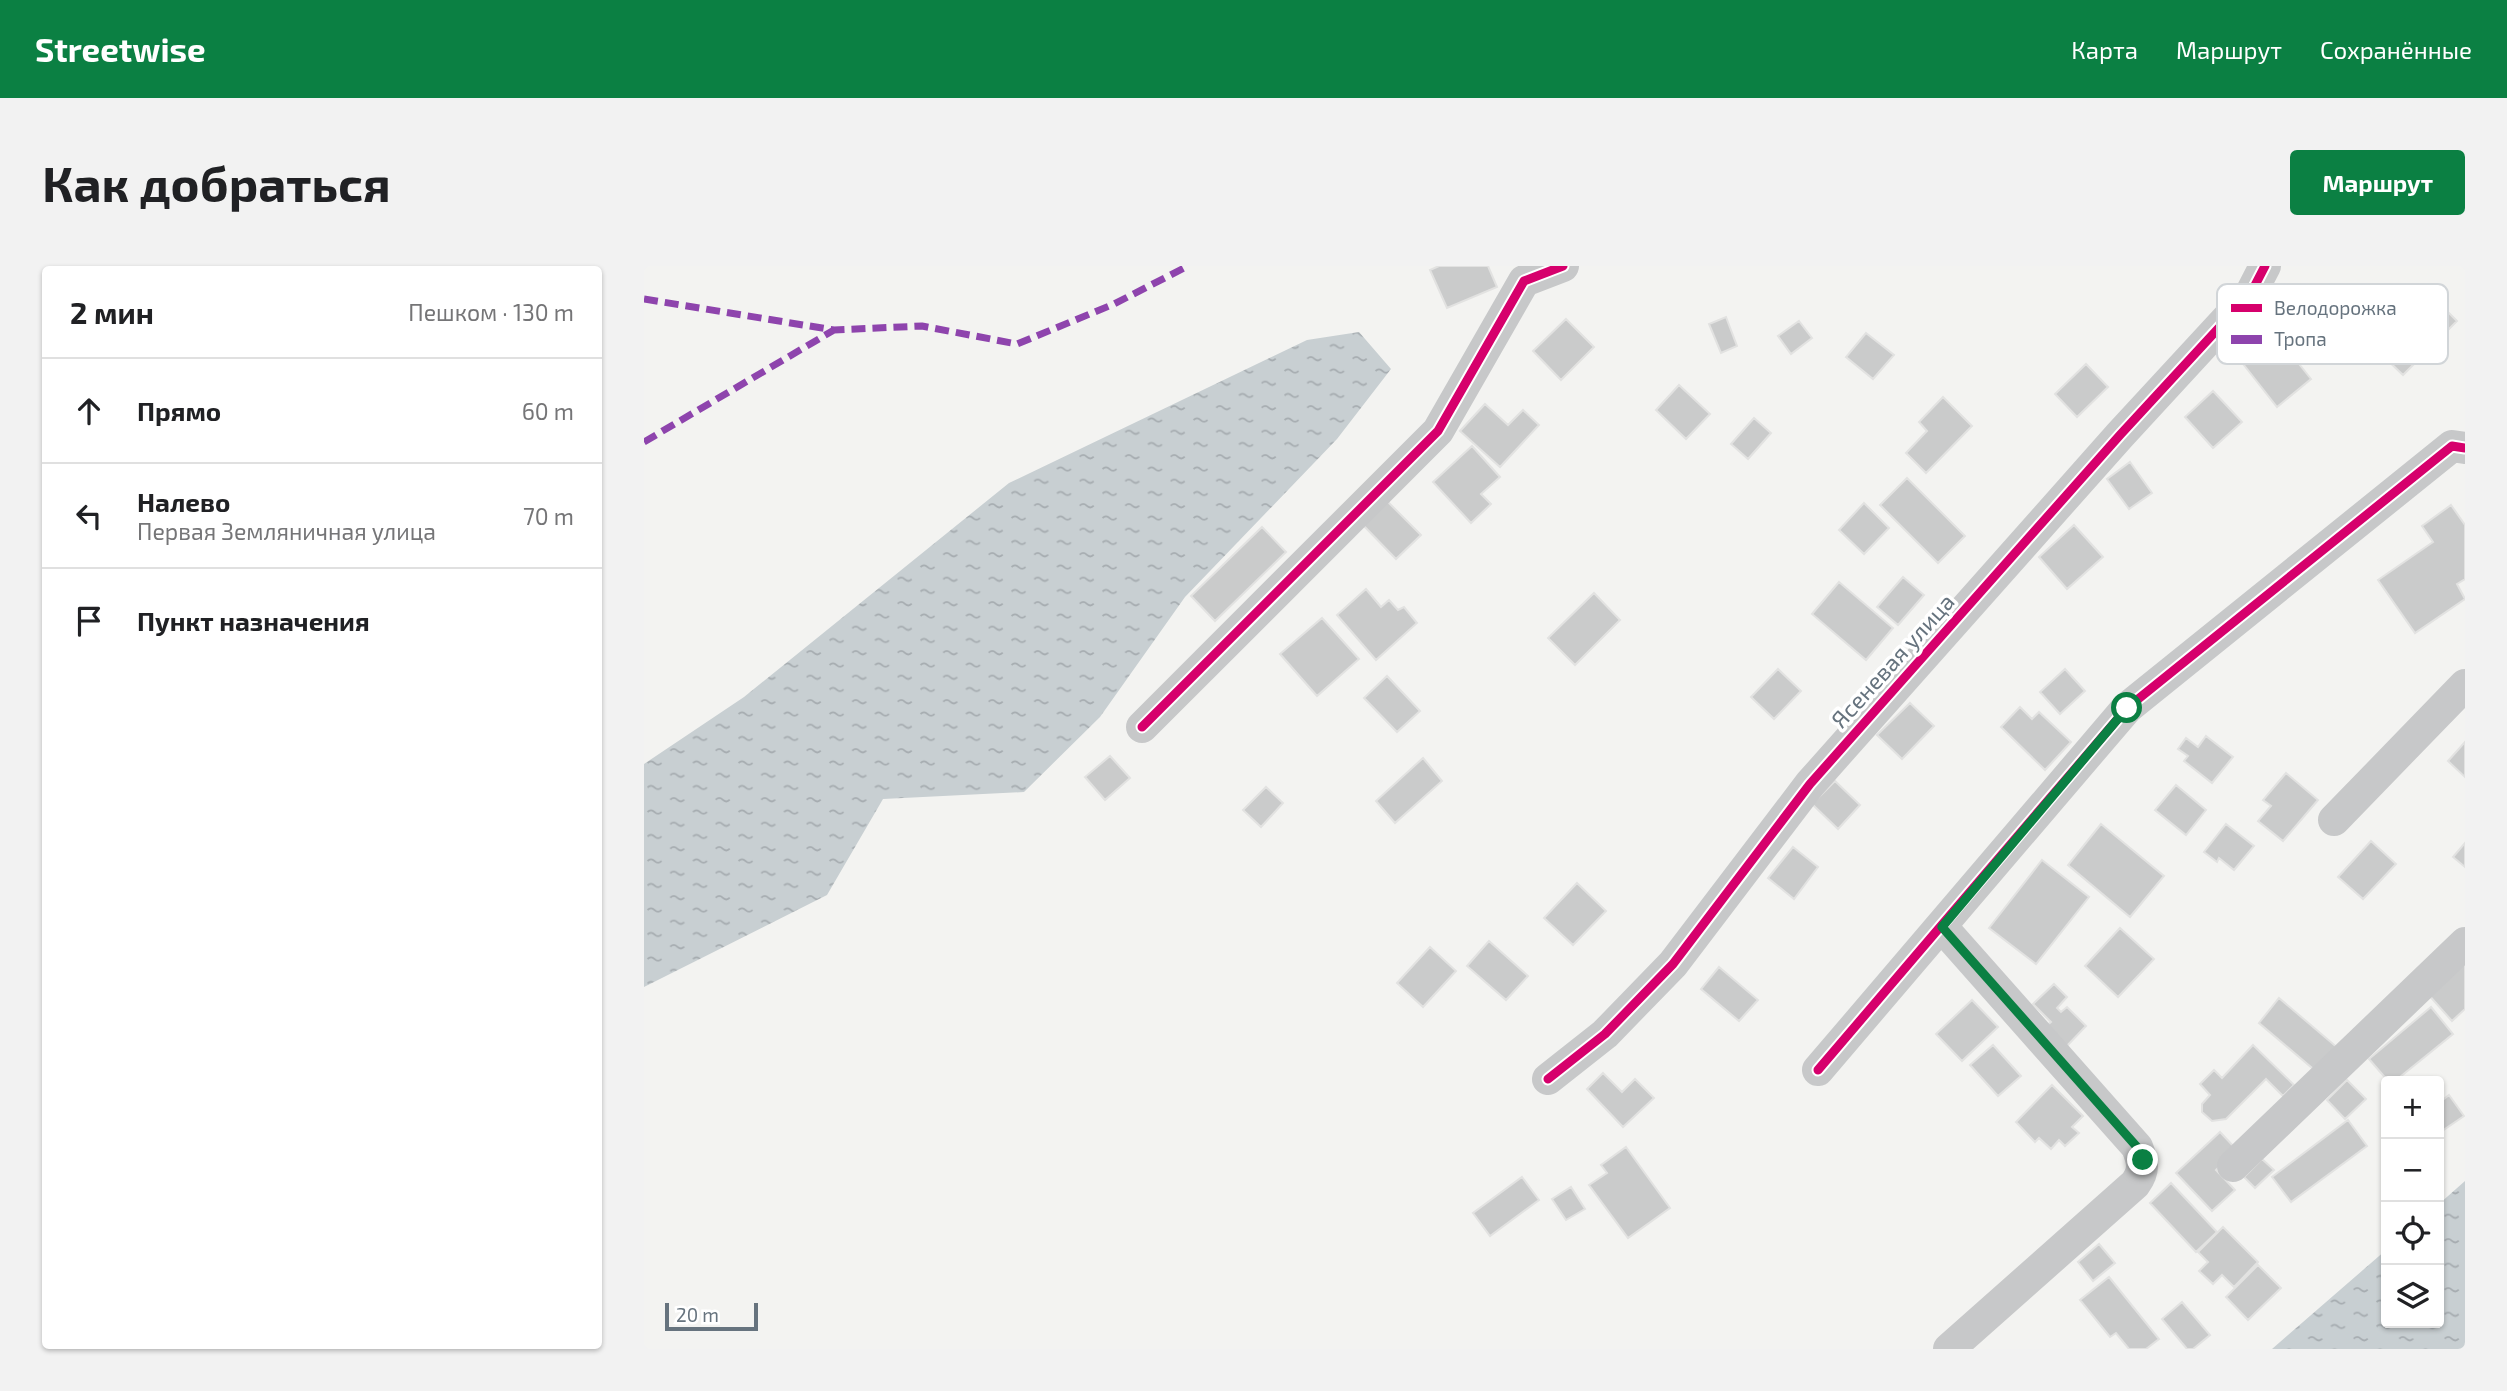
<!DOCTYPE html>
<html lang="ru">
<meta charset="utf-8">
<style>
:root{--surface:#fff;--page:#f2f2f2;--text:#202124;--muted:#757577;--line:#e0e0e0;--accent:#0b8043}
body{margin:0;font-family:"Exo 2",sans-serif;background:var(--page);color:var(--text)}
.controls{position:absolute;right:21px;bottom:21px;display:grid;overflow:hidden;border-radius:7px;box-shadow:0 2px 5px #0004}
.controls button{width:63px;height:63px;display:grid;place-items:center;padding:0;border:0;border-bottom:2px solid var(--line);background:var(--surface);color:var(--text);font:35px sans-serif}
.scale{position:absolute;left:21px;bottom:18px;width:93px;box-sizing:border-box;padding-left:7px;border:4px solid #66737e;border-top:0;font-size:19px;line-height:24px;white-space:nowrap;color:#66737e;-webkit-text-stroke:5px #fff;paint-order:stroke}
.stop{position:absolute;width:21px;height:21px;margin:-16px;border:5px solid #0b8043;border-radius:50%;background:#fff}
.stop.end{background:#0b8043;border-color:#fff;box-shadow:0 2px 7px #0008}
.list{margin:0;padding:0;list-style:none}
h2{display:flex;justify-content:space-between;align-items:center;height:91px;margin:0;padding:0 28px;font-size:30px}
h2 small{font-size:23px;font-weight:400;color:var(--muted)}
.list li{display:grid;grid-template-columns:46px 1fr auto;gap:21px;align-items:center;box-sizing:border-box;height:105px;padding:0 28px;border-top:2px solid var(--line)}
.list b{display:block;font-size:26px;white-space:nowrap}
.list p{margin:0;font-size:23px;white-space:nowrap;color:var(--muted)}
.list em{font-size:23px;font-style:normal;color:var(--muted)}
.icon{flex:none;width:38px;height:38px;fill:none;stroke:currentColor;stroke-width:2;stroke-linecap:round;stroke-linejoin:round}
.map{position:relative;flex:none;width:1821px;height:1083px;overflow:hidden;border-radius:7px}
header{display:flex;align-items:center;gap:42px;box-sizing:border-box;height:98px;padding:0 35px;background:var(--accent);color:#fff}
header strong{font-size:33px}
nav{display:flex;gap:38px;margin-inline-start:auto;font-size:24px}
.intro{display:flex;align-items:center;justify-content:space-between;box-sizing:border-box;height:168px;padding:0 42px}
h1{margin:0;font-size:49px}
.button{padding:18px 32px;border-radius:7px;background:var(--accent);color:#fff;font-size:24px;font-weight:700}
main{display:flex;gap:42px;padding:0 42px}
aside{flex:1;background:var(--surface);border-radius:7px;box-shadow:0 2px 5px #0004}
.map>svg:first-child{display:block}
.water{fill:url(#water-ripples)}
.building{fill:#cacbcb;stroke:#e2e2e1;stroke-width:2}
.lines{fill:none;stroke-linecap:round;stroke-linejoin:round}
.minor{stroke:#c7c8c9;stroke-width:32}
.quiet{stroke:#8e44ad;stroke-width:7;stroke-dasharray:14 7;stroke-linecap:butt}
.cycleway-casing{stroke:#fff;stroke-width:13}
.cycleway{stroke:#d6006c;stroke-width:9}
.route{stroke:#0b8043;stroke-width:9}
.labels{text-anchor:middle;stroke-width:7;stroke-linejoin:round;paint-order:stroke}
.street-label{font-size:23px;fill:#66737e;stroke:#fff}
.key{fill:#fff;stroke:#d1d5d8;stroke-width:2}
.key-label{font-size:19px;fill:#66737e}
</style>
<header>
<strong>Streetwise</strong>
<nav><a>Карта</a><a>Маршрут</a><a>Сохранённые</a></nav>
</header>
<div class="intro"><h1>Как добраться</h1><a class="button">Маршрут</a></div>
<main>
<aside>
<h2>2 мин<small>Пешком · 130 m</small></h2>
<ul class="list">
<li><svg class="icon" aria-label="ahead" viewBox="0 0 24 24"><path d="M12 20V5M6 11l6-6 6 6"/></svg><div><b>Прямо</b></div><em>60 m</em></li>
<li><svg class="icon" aria-label="left" viewBox="0 0 24 24"><path d="M17 20v-9H6M10 6l-5 5 5 5"/></svg><div><b>Налево</b><p>Первая Земляничная улица</p></div><em>70 m</em></li>
<li><svg class="icon" aria-label="arrive" viewBox="0 0 24 24"><path d="M6 21V4h12l-3 4 3 4H6"/></svg><div><b>Пункт назначения</b></div></li>
</ul>
</aside>
<div class="map">
<svg width="1821" height="1083" viewBox="0 0 1821 1083">
<defs>
<pattern id="water-ripples" width="26" height="14" patternUnits="userSpaceOnUse" patternTransform="scale(1.75)"><rect width="26" height="14" fill="#c8cfd2"/><path d="M2 4q2-2 4 0t4 0M15 11q2-2 4 0t4 0" fill="none" stroke="#a6acb0"/></pattern>
</defs>
<rect width="100%" height="100%" fill="#f3f3f1"/>
<!-- water -->
<path class="water" d="M715 66 747 103 693 173 541 331 456 451 380 526 239 533 183 629 0 721V498L100 431 365 217 663 74Z
M1821 915V1083H1628L1742 984V1057H1795V938Z"/>
<!-- building -->
<path class="building" d="M795 0H844L853 21 803 42 786 4Z
M1792 34 1813 55 1759 109 1737 88 1754 71 1744 61 1766 38 1777 49Z
M1653 48 1667 66 1644 84 1667 113 1633 141 1596 94Z
M1082 51 1093 80 1077 87 1065 58Z
M922 53 950 81 917 114 889 85Z
M1155 55 1168 72 1147 88 1134 70Z
M1222 67 1250 89 1229 113 1202 91Z
M1442 98 1464 121 1433 151 1411 128Z
M1035 119 1066 148 1042 173 1012 144Z
M1569 125 1598 156 1569 182 1541 151Z
M1299 131 1328 160 1282 207 1262 187 1283 165 1275 156Z
M841 138 864 159 879 144 895 159 856 201 816 165Z
M1110 152 1127 167 1104 193 1087 178Z
M828 180 856 211 837 228 847 238 827 257 789 216Z
M1486 196 1508 227 1485 243 1463 213Z
M1263 212 1321 270 1294 297 1236 239Z
M741 233 777 269 752 293 717 257Z
M1220 237 1245 262 1220 288 1195 264Z
M1807 239 1821 259V313L1813 318 1821 333 1771 367 1734 314 1789 276 1778 260Z
M1430 259 1459 291 1423 323 1395 291Z
M618 261 642 286 571 355 547 330Z
M1259 311 1280 329 1254 359 1233 341Z
M1195 316 1249 362 1222 394 1168 348Z
M722 323 737 341 745 334 754 344 760 341 773 357 732 394 693 349Z
M950 327 976 354 931 399 904 372Z
M678 352 715 393 673 430 636 388Z
M1134 403 1157 425 1130 453 1107 431Z
M1421 403 1441 425 1416 448 1396 426Z
M743 410 776 445 753 466 720 432Z
M1266 437 1290 460 1258 493 1233 469Z
M1376 441 1388 453 1395 446 1427 476 1401 504 1357 461Z
M1562 470 1589 491 1568 517 1540 495 1544 490 1534 483 1542 472 1554 481Z
M1821 476V511L1804 495Z
M466 490 486 512 461 534 441 511Z
M779 492 798 515 751 557 732 535Z
M1642 507 1674 534 1639 575 1614 555 1627 540 1619 534Z
M1191 515 1216 539 1194 563 1168 538Z
M1532 519 1562 544 1542 569 1511 544Z
M622 521 639 537 617 561 599 544Z
M1457 558 1520 610 1486 651 1424 599Z
M1582 558 1610 580 1590 604 1575 592 1573 596 1560 586Z
M1727 575 1752 598 1719 633 1694 611Z
M1821 577V601L1809 591Z
M1149 581 1174 601 1150 633 1124 612Z
M1398 594 1445 631 1392 698 1345 662Z
M933 617 962 645 929 679 900 652Z
M1476 662 1510 693 1474 731 1441 700Z
M845 675 884 710 862 734 823 700Z
M786 681 812 705 779 741 753 717Z
M1821 695V743L1808 755 1783 727Z
M1075 701 1114 734 1095 755 1057 723Z
M1410 718 1423 731 1413 742 1417 746 1423 741 1442 760 1419 784 1399 763 1407 756 1389 738Z
M1635 732 1695 783 1674 807 1615 757Z
M1328 734 1354 761 1318 795 1292 768Z
M1787 741 1809 768 1751 815H1744L1725 793Z
M1349 779 1377 810 1354 830 1326 799Z
M1609 779 1650 819 1639 830 1622 813 1582 853 1568 855 1558 846V838L1566 829 1556 818 1570 804 1578 812Z
M959 807 978 826 991 813 1010 832 979 861 943 823Z
M1703 814 1722 833 1701 853 1683 834Z
M1408 819 1439 850 1428 861 1435 867 1421 880 1415 874 1407 883 1395 872 1391 876 1372 856Z
M1805 829 1820 850 1795 867V837Z
M1704 854 1723 880 1647 936 1628 911Z
M1576 866 1593 884 1572 904 1591 924 1568 945 1532 907Z
M982 881 1026 942 984 972 945 919 963 907 957 899Z
M1618 893 1630 904 1611 922 1600 911Z
M878 911 895 934 846 970 829 947Z
M1527 917 1573 966 1552 986 1506 937Z
M927 921 941 943 922 954 908 933Z
M1579 961 1614 996 1590 1021 1578 1009 1569 1018 1555 1005 1564 996 1554 986Z
M1455 978 1471 997 1449 1015 1434 996Z
M1614 999 1637 1022 1604 1054 1582 1031Z
M1465 1011 1515 1073 1502 1083H1485L1472 1067 1466 1071 1436 1034Z
M1538 1036 1566 1069 1549 1083H1543L1518 1053Z"/>
<g class="lines">
<!-- minor -->
<path class="minor" d="M498 461 794 165 880 15 919 0
M1690 554 1821 419
M1298 661 1493 881C1499 896 1501 904 1491 918L1305 1083
M1174 804 1483 442 1808 180 1821 182
M904 813 961 768 1029 698 1166 518 1476 169 1607 27 1621 0
M1589 900 1821 677"/>
<!-- quiet -->
<path class="quiet" d="M0 33 190 64 278 60 373 78 470 38 544 0
M0 176 190 64"/>
<defs>
<path id="cycleway" d="M498 461 794 165 880 15 919 0
M1174 804 1483 442 1808 180 1821 182
M904 813 961 768 1029 698 1166 518 1476 169 1607 27 1621 0"/>
</defs>
<!-- cycleway casing -->
<use href="#cycleway" class="cycleway-casing"/>
<!-- cycleway -->
<use href="#cycleway" class="cycleway"/>
</g>
<g class="lines">
<!-- route -->
<path class="route" d="M1483 442 1298 661 1493 881 1499 894"/>
</g>
<g class="labels">
<!-- street labels -->
<g class="street-label">
<text transform="translate(1249 395) rotate(-48)" y="8">Ясеневая улица</text>
</g>
</g>
<!-- legend -->
<rect x="1573" y="18" width="231" height="80" rx="10" class="key"/>
<rect x="1587" y="38" width="31" height="8" fill="#d6006c"/>
<rect x="1587" y="69" width="31" height="9" fill="#8e44ad"/>
<g class="key-label">
<text x="1630" y="49">Велодорожка</text>
<text x="1630" y="80">Тропа</text>
</g>
</svg>
<div class="controls">
<button>+</button>
<button>−</button>
<button><svg class="icon" aria-label="locate" viewBox="0 0 24 24"><circle cx="12" cy="12" r="6"/><path d="M12 2v4M12 18v4M2 12h4M18 12h4"/></svg></button>
<button><svg class="icon" aria-label="layers" viewBox="0 0 24 24"><path d="M12 4l9 5-9 5-9-5zM3 14l9 5 9-5"/></svg></button>
</div>
<div class="scale">20 m</div>
<div class="stop" style="left:1483px;top:442px"></div>
<div class="stop end" style="left:1499px;top:894px"></div>
</div>
</main>
